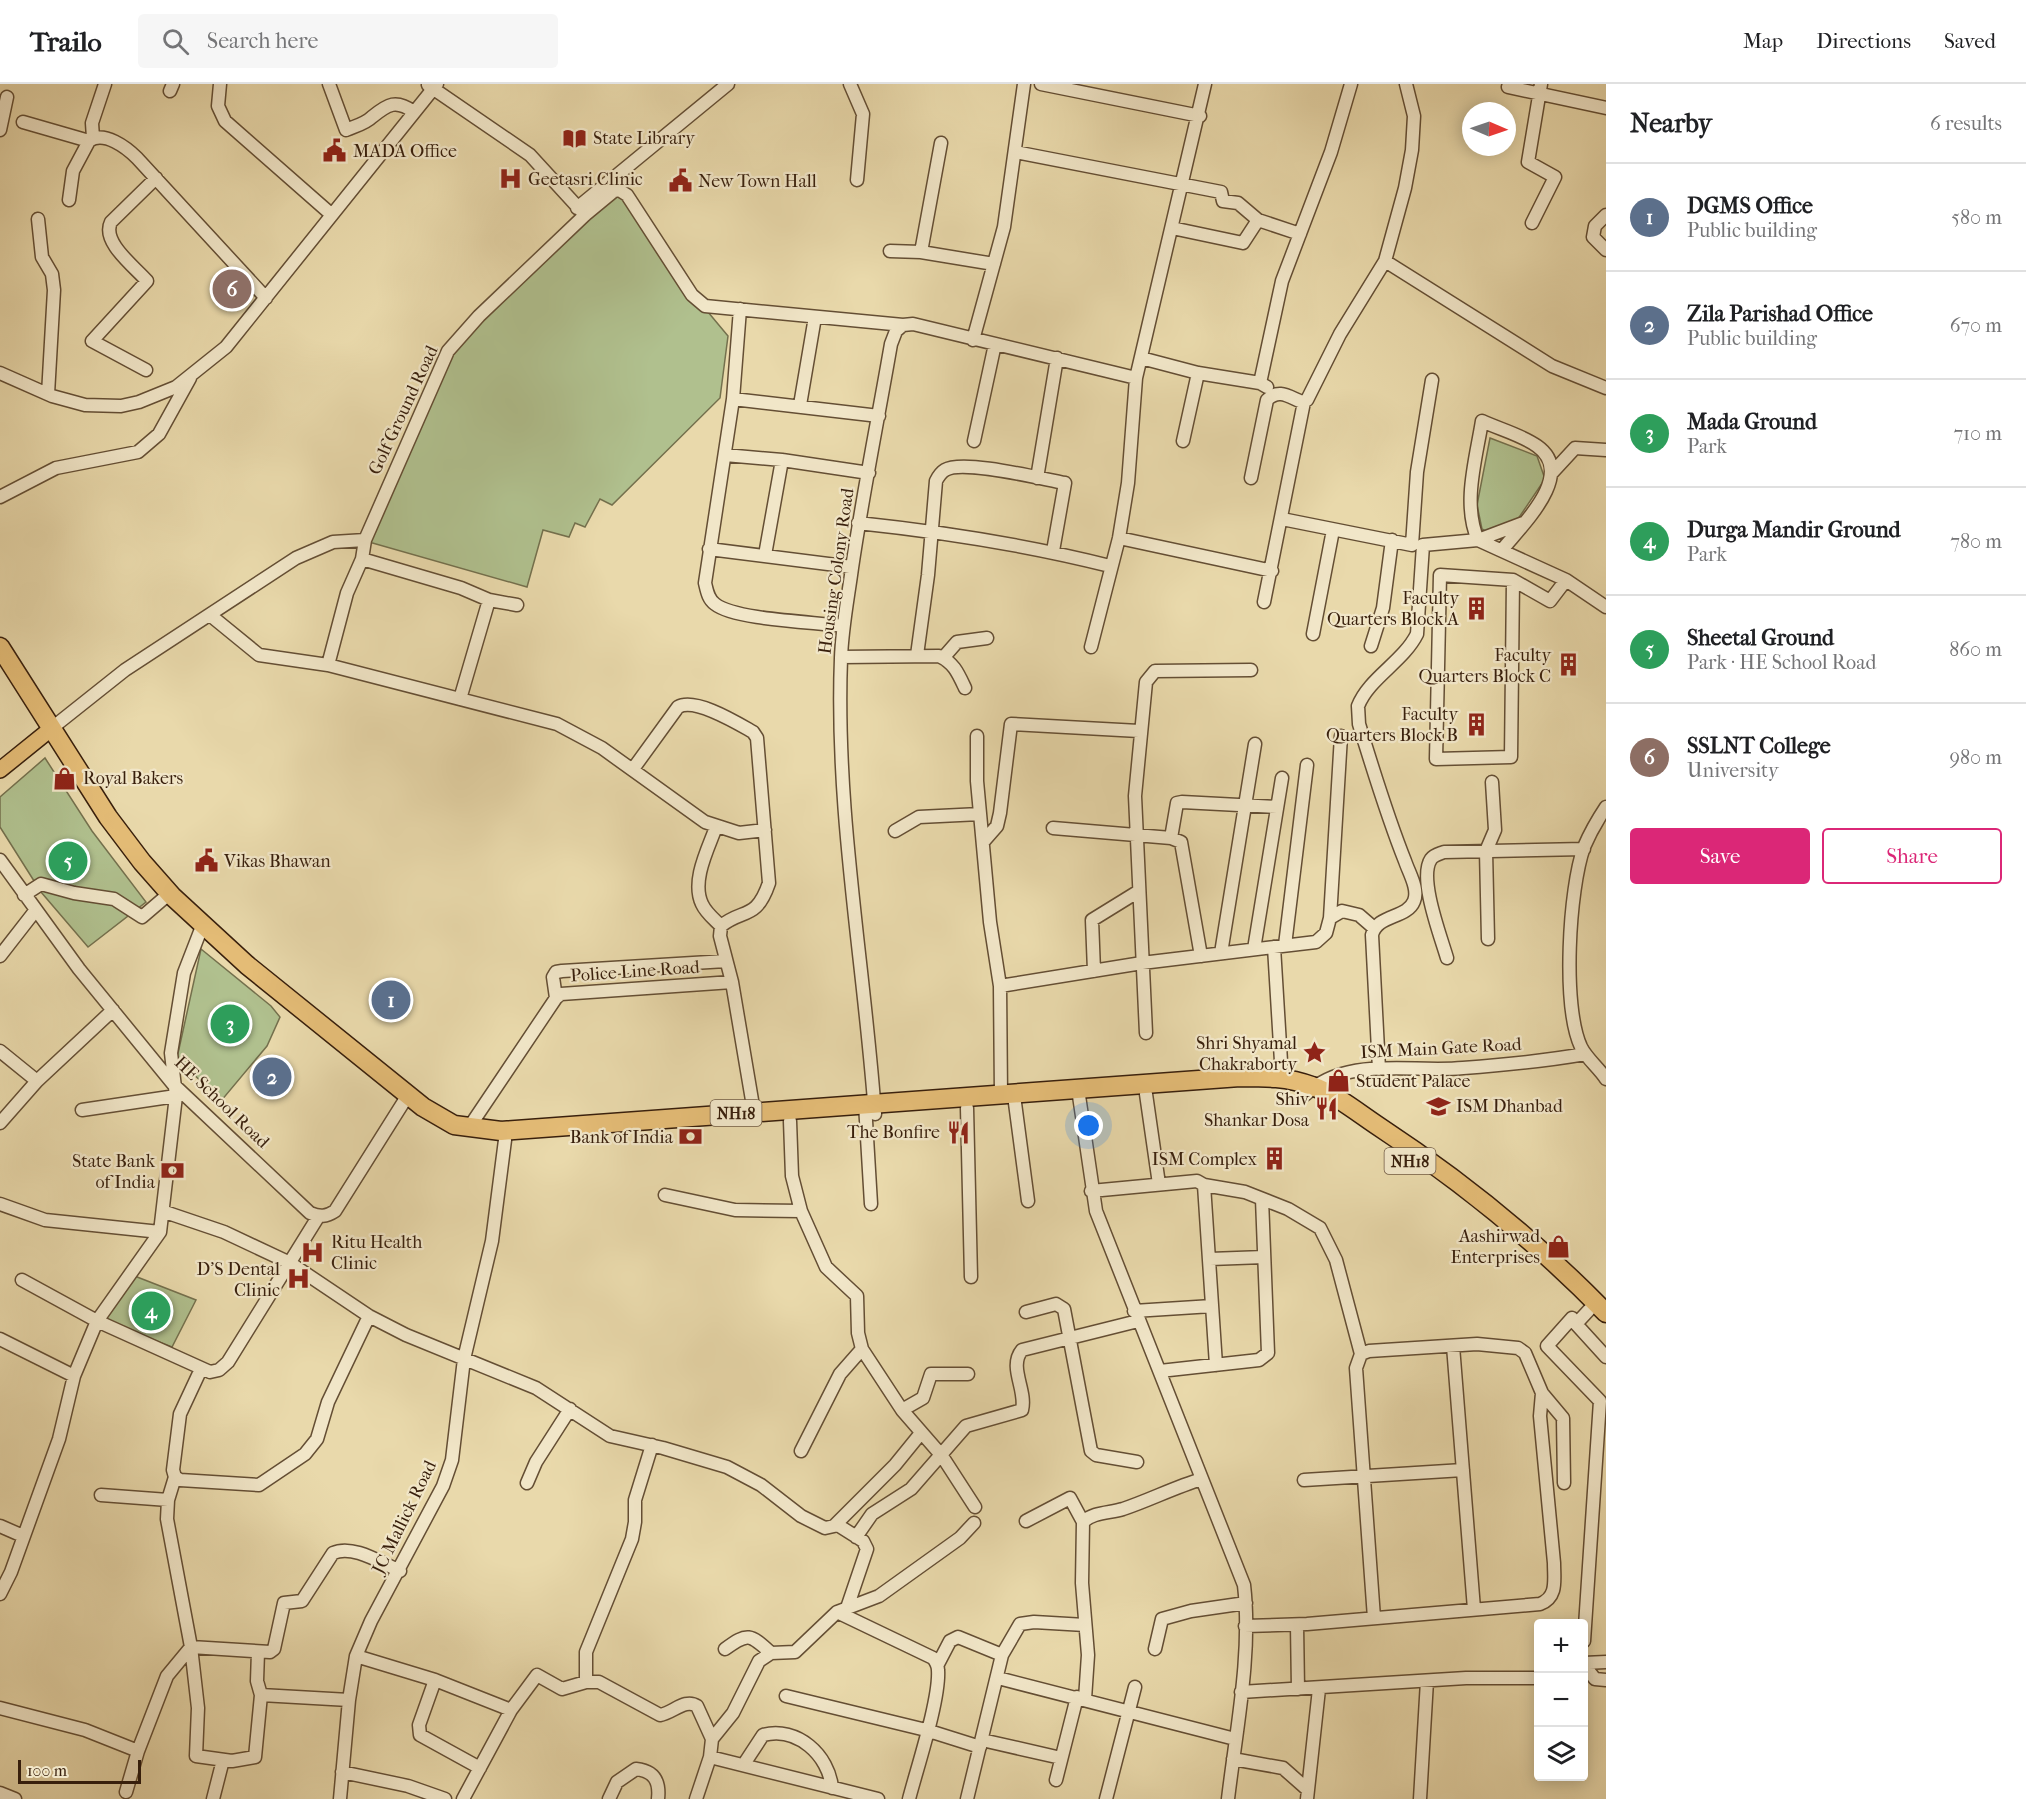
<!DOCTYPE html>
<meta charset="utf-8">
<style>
:root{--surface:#fff;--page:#f6f6f6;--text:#202124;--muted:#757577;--line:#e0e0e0;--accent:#db2777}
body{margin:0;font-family:"IM FELL French Canon",serif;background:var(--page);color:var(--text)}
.controls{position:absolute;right:18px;bottom:18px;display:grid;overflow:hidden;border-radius:6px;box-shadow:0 3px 15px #0003}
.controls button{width:54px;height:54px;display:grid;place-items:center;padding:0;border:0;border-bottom:2px solid var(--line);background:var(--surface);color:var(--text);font:30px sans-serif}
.compass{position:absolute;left:1462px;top:18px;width:54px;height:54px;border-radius:50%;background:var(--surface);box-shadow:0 3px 15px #0003;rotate:92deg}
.scale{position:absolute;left:18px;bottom:15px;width:123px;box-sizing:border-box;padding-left:6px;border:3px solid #381f0c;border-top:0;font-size:16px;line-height:21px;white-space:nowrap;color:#381f0c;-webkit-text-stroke:4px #f1e6c8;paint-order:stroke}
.you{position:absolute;left:1089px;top:1042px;width:21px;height:21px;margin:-15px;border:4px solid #fff;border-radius:50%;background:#1a73e8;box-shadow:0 0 0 9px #1a73e833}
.badge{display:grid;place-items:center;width:39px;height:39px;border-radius:50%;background:var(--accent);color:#fff;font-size:20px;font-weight:700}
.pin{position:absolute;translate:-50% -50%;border:3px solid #fff;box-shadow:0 2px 6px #0006}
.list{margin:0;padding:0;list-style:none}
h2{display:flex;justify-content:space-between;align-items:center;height:78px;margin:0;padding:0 24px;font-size:26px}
h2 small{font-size:20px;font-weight:400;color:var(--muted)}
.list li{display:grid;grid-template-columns:39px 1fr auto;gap:18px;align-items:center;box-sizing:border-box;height:108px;padding:0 24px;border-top:2px solid var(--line)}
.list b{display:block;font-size:22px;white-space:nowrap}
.list p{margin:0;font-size:20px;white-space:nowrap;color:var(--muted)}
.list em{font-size:20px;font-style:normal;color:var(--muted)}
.actions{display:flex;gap:12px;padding:18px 24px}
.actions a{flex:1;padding:14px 0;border:2px solid var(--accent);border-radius:6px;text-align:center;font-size:21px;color:var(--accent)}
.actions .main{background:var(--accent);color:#fff}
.icon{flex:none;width:33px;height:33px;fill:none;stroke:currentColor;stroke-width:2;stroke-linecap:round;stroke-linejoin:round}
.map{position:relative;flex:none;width:1606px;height:1715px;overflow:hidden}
header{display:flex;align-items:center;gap:36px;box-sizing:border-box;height:84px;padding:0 30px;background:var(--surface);border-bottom:2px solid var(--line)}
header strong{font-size:28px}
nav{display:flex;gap:33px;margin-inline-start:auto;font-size:21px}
.search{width:420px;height:54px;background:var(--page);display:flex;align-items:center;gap:15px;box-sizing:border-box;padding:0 21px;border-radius:6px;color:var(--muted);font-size:22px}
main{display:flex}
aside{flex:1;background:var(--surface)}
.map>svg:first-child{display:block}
.green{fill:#b0c08e;stroke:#74704d;stroke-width:1.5}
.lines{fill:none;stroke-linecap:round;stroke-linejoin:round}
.minor-casing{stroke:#644e34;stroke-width:15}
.major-casing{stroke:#381f0c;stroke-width:18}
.highway-casing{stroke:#381f0c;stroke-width:21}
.minor{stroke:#f1e6c8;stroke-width:12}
.major{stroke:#e4bc76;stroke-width:15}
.highway{stroke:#e4bc76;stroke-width:18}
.labels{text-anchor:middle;stroke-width:4.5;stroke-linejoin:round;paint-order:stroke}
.shield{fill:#f1e6c8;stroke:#705b44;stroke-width:1.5}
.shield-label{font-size:16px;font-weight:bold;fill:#381f0c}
.poi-label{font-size:18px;fill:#381f0c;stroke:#f1e6c8;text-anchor:end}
.street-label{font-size:18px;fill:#381f0c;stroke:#f1e6c8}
</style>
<header>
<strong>Trailo</strong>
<div class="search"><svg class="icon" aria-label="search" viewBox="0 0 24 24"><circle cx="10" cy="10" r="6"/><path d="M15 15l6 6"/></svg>Search here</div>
<nav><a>Map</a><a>Directions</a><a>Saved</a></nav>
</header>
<main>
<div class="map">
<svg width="1606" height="1715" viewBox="0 0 1606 1715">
<rect width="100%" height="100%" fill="#e9d9ab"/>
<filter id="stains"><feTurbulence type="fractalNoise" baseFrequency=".00333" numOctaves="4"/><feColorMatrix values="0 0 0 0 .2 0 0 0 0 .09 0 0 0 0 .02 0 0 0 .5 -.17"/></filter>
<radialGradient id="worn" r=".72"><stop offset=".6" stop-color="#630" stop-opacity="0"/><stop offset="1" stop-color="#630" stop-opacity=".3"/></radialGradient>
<!-- green -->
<path class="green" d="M617 92 693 210 728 252 720 314 612 421 600 415 585 443 575 439 569 453 543 446 527 503 369 458 450 269Z
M1490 354 1537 372 1545 395 1503 457 1482 445 1477 421Z
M45 674 92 747 146 818 88 863 41 808 0 743V713Z
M201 865 271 922 280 933 267 962 221 1017 177 974Z
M132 1191 196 1216 172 1263 105 1237Z"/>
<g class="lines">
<defs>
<path id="minor" d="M220 0 218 22 225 37 332 131
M329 0 346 46C355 42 365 40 372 33 388 20 396 15 414 28
M850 0 863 30 857 96
M1041 0 1200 32
M428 1 530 71 585 131
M1508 3 1606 24
M170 7 173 0
M23 38 89 57
M0 46 7 13
M93 54 92 39 105 0
M1015 68 1221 108 1223 117 1238 119 1258 136 1300 150
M69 116 73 87 89 57C104 46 127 64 137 74L266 214
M577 124 728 0
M1606 131 1595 142 1593 153 1606 166
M38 135 42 173 52 190 54 206 48 310
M1532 139 1555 93 1528 78 1541 0
M1172 144 1243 159 1258 136
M890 167 921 168 994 180
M921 168 941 59
M1385 177 1552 282 1606 304
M740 225 733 315 705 499C707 507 708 515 715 520 735 536 815 538 843 542
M973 256 1004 143 1024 0
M1141 274 1198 289 1260 299 1267 303
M146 286 92 257 147 197C135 183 101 158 111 138L156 94
M0 289 52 312 85 321 121 322 139 318 176 303 226 263 437 0
M1260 299 1282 197 1331 68 1351 0
M733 315 879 332
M800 321 815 233
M974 357 995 260
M1183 357 1198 289
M725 371 782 376 869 389
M1551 390 1575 364 1606 366
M1037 394 1057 274
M1251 394 1267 316C1279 304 1289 313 1302 318L1307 316 1340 250 1385 177 1405 104 1412 66 1414 32 1406 0
M0 413 56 384 138 368 159 350 190 294
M1282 435 1412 461 1417 388 1432 296
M858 439C943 448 1027 461 1110 482
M1119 454 1272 487
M709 465 852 483
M1502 466C1521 442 1577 390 1537 362 1522 351 1499 345 1482 337 1476 375 1462 420 1478 456L1566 496 1606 523
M765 471 782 376
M362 475 461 504 489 516 517 521
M1513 496 1511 673 1436 675 1440 491 1513 496 1550 517 1566 496
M1264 518 1304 318
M210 531 259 571 328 581 557 640 602 664 705 738 739 749 765 746
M1313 550 1333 446
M1371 562 1383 524 1392 456
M1091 563 1119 454 1128 399 1136 294 1205 0
M917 571 928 491 936 397C938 393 940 389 945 386 963 375 1042 395 1065 399L1053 467
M841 573 939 572C954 579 958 589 965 604
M943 574 957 558 987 554
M328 581 347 509 362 475 365 456 448 267 479 232 585 131 614 107 619 106 627 111 692 211 705 222 903 241
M460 615 489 516
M52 644 125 586 296 474 333 458 365 456
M977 652V697L990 838 1000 902 1001 1011
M633 685 678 623C695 613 737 639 753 648L757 654 769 799C756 837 743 824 721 842L720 852 732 898 754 1028
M1606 723C1598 735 1590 749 1584 763 1569 805 1562 922 1581 963 1587 975 1599 984 1606 995
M716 743C708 765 691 797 702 820 706 829 714 835 721 842
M1053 744 1171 754 1181 758 1201 872
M895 747 919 733 980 730
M1171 754 1177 719 1182 718 1277 723
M983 758 997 742 1000 729 1011 640 1139 647
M0 776 79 885 173 1000 310 1129C320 1133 326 1133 335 1127L408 1011
M24 811 41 800 74 809 114 815 142 833 163 815
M1330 834 1341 652
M1488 855 1486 767 1495 746 1492 698
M1285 861 1307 681
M1274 863 1282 994
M1254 865 1282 694
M1221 869 1255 660
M0 872 35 827
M1447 874C1441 853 1418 794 1431 775 1434 771 1439 770 1444 768L1584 765
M1094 887 1092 836 1139 807
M1000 902 1142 879 1316 858 1326 849 1330 834 1342 827 1359 831 1374 844
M556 914 553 893 556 888 562 887 726 877
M1146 949 1135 712 1146 598 1155 587 1251 586
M0 967 37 997
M1379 985 1372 851C1377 830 1407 835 1414 817 1419 805 1409 789 1405 777 1387 732 1373 686 1359 640L1358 622C1369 594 1403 578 1417 550L1423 461 1478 456 1523 439
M1078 1005 1096 1127 1244 1501C1252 1569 1236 1647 1228 1715
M1146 1010 1159 1100
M1305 1011C1346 971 1410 989 1463 984 1503 981 1545 977 1585 970
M1015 1019 1028 1117
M865 1020 871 1120
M967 1024 971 1193
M82 1026 176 1012
M875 1030C864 878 835 727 841 574 842 544 848 514 852 484 863 409 878 335 891 260L896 247 903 241 913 240 1136 294
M790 1037 792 1092 801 1127 826 1183 857 1212 858 1249 862 1265 902 1326 942 1372 975 1423
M0 1039 37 997 113 926
M468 1045 556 914 561 910 732 898
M1204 1101 1245 1108 1288 1125 1320 1144 1336 1176 1361 1270
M1091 1107 1197 1097 1204 1101 1216 1281
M665 1111 735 1126 801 1127
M0 1120 45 1136 160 1148
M165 1128 224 1148 290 1179 369 1232 406 1251 536 1304 610 1352 663 1364 727 1383 761 1401 801 1432 825 1444 834 1442 895 1381 921 1349
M1210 1175 1264 1173
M22 1196 97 1237 210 1288 219 1286 228 1278 318 1133
M1589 1226 1576 1240 1606 1273
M1134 1227 1212 1222
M1026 1228 1056 1220 1064 1225 1091 1367 1096 1371 1137 1378
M1576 1240 1572 1234 1547 1262 1600 1317 1584 1557
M0 1255 74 1292
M1453 1262 1474 1525
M201 1285 180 1330 173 1386 175 1393 180 1396 259 1401 305 1370 317 1355 328 1318 369 1232
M1160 1287 1259 1276 1268 1269 1262 1115
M902 1326 923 1314 931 1290H968
M801 1367 840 1290 862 1265
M175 1393 168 1416 167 1435 191 1563 198 1624 196 1672 232 1677 255 1673 261 1611 349 1616
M1304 1396 1463 1386
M527 1399 536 1378 570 1325
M101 1411 168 1416
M1026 1437 1070 1414 1083 1438
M836 1440 863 1457 867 1465 847 1524
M0 1442 23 1452
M856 1453 872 1430 911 1405 966 1342 1022 1326C1027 1306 1008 1283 1022 1266L1138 1237
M0 1510 11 1488 59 1355 74 1292 97 1237 160 1148 176 1012 171 969 184 889 203 840
M837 1528 933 1574C936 1578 938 1581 938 1586 940 1615 917 1684 909 1715
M1374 1534 1356 1284 1361 1270 1369 1267 1477 1260 1518 1264 1525 1269 1542 1309 1563 1334 1564 1399
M1297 1541 1298 1605
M1245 1542 1307 1540 1540 1520C1558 1513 1554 1496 1554 1479L1540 1332 1542 1309
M725 1565C748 1548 750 1550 771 1569
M1155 1565 1162 1535 1191 1527 1246 1519
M258 1568 257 1597 261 1611
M1002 1571 1020 1540 1034 1538 1085 1541
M356 1572 435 1596 511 1626
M1584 1579 1606 1578
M938 1580 950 1557 958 1553 1002 1571 967 1715
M1584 1581 1595 1595 1606 1596
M998 1594 1235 1655
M435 1596 419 1641 420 1651 480 1684
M586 1598V1568L632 1455 635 1438V1416L652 1361
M1241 1608 1466 1594H1538
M786 1612 926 1646 980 1663
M1085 1615 1088 1571 1082 1499 1083 1438C1093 1428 1110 1429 1123 1425 1150 1416 1175 1403 1202 1395
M0 1624 85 1646 138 1667
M982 1656 1061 1674
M710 1673 878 1715
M1233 1675 1283 1684 1308 1706
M744 1680 763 1651C797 1642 829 1671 832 1704
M342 1688 408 1702 445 1715
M1056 1696 1077 1613
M126 1708 138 1667 167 1592 191 1563 270 1568 274 1565 284 1519 302 1517 333 1469C353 1460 381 1479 400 1487
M0 1709 15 1715
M213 1715 223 1676
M340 1715 349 1616 356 1572 371 1537 443 1402 452 1376 464 1275 492 1157 505 1056
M463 1715 511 1626 537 1591 562 1605 586 1598H599L660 1631C673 1629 685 1614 697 1622L712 1655
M609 1715 617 1698 636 1685C654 1687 660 1697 658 1715
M696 1715 710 1673 712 1655 733 1629 759 1577 771 1569 795 1568 837 1528 879 1512 960 1454 974 1439
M1106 1715 1135 1603
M1307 1715 1319 1605
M1420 1715 1427 1597"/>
<path id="major" d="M0 686 52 644"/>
<path id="highway" d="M0 563 108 733 142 778 172 812 247 881 423 1023 454 1041 501 1047 1240 993C1265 993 1288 993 1312 1002 1335 1010 1357 1028 1378 1042 1460 1096 1537 1158 1606 1229"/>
</defs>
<!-- minor casing -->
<use href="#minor" class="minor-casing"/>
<!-- major casing -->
<use href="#major" class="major-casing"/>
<!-- highway casing -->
<use href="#highway" class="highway-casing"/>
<!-- minor -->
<use href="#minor" class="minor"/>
<!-- major -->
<use href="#major" class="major"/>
<!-- highway -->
<use href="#highway" class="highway"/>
</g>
<!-- icons -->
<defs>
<symbol id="library-bare" viewBox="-9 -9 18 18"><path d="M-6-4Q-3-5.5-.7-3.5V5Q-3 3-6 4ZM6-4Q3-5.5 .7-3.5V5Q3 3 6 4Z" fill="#8f2418" stroke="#f1e6c8" stroke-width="2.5" paint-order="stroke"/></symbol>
<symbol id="civic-bare" viewBox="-9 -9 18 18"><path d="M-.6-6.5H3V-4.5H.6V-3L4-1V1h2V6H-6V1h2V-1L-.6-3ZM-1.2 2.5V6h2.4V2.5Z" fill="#8f2418" stroke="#f1e6c8" stroke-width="2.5" paint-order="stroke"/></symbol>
<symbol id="hospital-bare" viewBox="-9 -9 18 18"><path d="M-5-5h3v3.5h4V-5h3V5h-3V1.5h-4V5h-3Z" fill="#8f2418" stroke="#f1e6c8" stroke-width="2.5" paint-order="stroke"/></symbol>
<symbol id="building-bare" viewBox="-9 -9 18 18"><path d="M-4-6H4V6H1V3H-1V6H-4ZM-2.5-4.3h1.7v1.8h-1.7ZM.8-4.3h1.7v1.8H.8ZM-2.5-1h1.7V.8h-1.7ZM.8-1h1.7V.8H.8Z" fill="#8f2418" stroke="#f1e6c8" stroke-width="2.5" paint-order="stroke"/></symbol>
<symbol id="shop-bare" viewBox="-9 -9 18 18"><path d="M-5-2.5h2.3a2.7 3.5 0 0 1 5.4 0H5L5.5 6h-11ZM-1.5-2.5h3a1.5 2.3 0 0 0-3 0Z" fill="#8f2418" stroke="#f1e6c8" stroke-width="2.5" paint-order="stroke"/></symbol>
<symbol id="sight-bare" viewBox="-9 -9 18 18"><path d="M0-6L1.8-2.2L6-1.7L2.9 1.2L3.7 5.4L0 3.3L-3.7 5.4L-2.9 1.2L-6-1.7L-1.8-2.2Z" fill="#8f2418" stroke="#f1e6c8" stroke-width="2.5" paint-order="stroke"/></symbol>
<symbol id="university-bare" viewBox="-9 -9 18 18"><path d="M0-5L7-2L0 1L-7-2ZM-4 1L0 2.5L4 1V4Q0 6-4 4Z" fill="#8f2418" stroke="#f1e6c8" stroke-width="2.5" paint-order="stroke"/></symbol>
<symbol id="restaurant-bare" viewBox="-9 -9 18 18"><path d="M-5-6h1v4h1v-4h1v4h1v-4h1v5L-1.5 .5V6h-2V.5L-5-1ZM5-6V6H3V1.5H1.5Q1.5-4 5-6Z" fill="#8f2418" stroke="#f1e6c8" stroke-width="2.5" paint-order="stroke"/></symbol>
<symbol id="bank-bare" viewBox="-9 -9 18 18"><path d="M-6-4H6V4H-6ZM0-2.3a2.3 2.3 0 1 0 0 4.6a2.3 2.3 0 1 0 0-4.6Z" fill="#8f2418" stroke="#f1e6c8" stroke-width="2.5" paint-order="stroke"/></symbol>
</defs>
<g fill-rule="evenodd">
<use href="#library-bare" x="558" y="38" width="33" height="33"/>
<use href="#civic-bare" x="318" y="50" width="33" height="33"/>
<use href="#hospital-bare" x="494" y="78" width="33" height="33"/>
<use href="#civic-bare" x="664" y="80" width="33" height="33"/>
<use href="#building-bare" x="1460" y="508" width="33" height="33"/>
<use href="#building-bare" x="1552" y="564" width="33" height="33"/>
<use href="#building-bare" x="1460" y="624" width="33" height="33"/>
<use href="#shop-bare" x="48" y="678" width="33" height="33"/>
<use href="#civic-bare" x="190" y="760" width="33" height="33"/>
<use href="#sight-bare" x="1298" y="952" width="33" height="33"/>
<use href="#shop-bare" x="1322" y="980" width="33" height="33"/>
<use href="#university-bare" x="1422" y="1006" width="33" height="33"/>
<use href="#restaurant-bare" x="1310" y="1008" width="33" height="33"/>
<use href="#restaurant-bare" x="942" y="1032" width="33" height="33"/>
<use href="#bank-bare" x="674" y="1036" width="33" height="33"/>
<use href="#building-bare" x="1258" y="1058" width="33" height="33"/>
<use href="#bank-bare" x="156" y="1070" width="33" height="33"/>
<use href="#shop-bare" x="1542" y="1146" width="33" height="33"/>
<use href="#hospital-bare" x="296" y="1152" width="33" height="33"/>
<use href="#hospital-bare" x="282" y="1178" width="33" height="33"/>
</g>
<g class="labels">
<!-- shield labels -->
<g class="shield">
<rect x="710.5" y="1016" width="51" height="26" rx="4.5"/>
<rect x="1384.5" y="1064" width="51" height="26" rx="4.5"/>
</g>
<g class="shield-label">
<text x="736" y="1035">NH18</text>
<text x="1410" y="1083">NH18</text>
</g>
<!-- poi labels -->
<g class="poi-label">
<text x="593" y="60" text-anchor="start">State Library</text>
<text x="353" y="73" text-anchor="start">MADA Office</text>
<text x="528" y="101" text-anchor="start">Geetasri Clinic</text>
<text x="698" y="103" text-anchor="start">New Town Hall</text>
<text x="1459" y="520">Faculty<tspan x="1459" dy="21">Quarters Block A</tspan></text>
<text x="1551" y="577">Faculty<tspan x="1551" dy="21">Quarters Block C</tspan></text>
<text x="1458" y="636">Faculty<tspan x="1458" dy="21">Quarters Block B</tspan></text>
<text x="83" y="700" text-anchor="start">Royal Bakers</text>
<text x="224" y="783" text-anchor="start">Vikas Bhawan</text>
<text x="1297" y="965">Shri Shyamal<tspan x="1297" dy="21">Chakraborty</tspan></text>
<text x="1356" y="1003" text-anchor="start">Student Palace</text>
<text x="1309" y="1021">Shiv<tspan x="1309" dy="21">Shankar Dosa</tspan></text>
<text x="1456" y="1028" text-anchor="start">ISM Dhanbad</text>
<text x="940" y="1054">The Bonfire</text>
<text x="673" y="1059">Bank of India</text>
<text x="1257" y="1081">ISM Complex</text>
<text x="155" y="1083">State Bank<tspan x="155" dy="21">of India</tspan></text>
<text x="1540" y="1158">Aashirwad<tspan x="1540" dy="21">Enterprises</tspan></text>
<text x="331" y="1164" text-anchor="start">Ritu Health<tspan x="331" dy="21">Clinic</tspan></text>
<text x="280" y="1191">D'S Dental<tspan x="280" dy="21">Clinic</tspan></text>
</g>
<!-- street labels -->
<g class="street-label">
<text transform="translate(403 326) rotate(-65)" y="6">Golf Ground Road</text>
<text transform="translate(836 487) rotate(-82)" y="6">Housing Colony Road</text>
<text transform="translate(635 887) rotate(-4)" y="6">Police Line Road</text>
<text transform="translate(1441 964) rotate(-3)" y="6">ISM Main Gate Road</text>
<text transform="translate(222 1018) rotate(44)" y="6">HE School Road</text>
<text transform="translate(404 1433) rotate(-64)" y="6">JC Mallick Road</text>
</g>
</g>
<rect width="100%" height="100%" filter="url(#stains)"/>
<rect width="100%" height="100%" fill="url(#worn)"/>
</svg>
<div class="controls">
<button>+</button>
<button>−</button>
<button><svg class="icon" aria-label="layers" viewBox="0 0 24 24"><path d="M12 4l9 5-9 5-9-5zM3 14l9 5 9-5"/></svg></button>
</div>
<svg class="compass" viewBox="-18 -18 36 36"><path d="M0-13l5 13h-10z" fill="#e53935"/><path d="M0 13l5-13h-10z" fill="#757577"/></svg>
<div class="scale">100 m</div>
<div class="you"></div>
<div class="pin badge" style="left:391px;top:916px;background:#5c6f8a">1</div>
<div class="pin badge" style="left:272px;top:993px;background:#5c6f8a">2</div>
<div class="pin badge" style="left:230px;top:940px;background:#2e9e5b">3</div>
<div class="pin badge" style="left:151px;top:1227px;background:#2e9e5b">4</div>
<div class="pin badge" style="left:68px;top:777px;background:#2e9e5b">5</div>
<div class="pin badge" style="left:232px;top:205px;background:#8d6e63">6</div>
</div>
<aside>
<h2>Nearby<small>6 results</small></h2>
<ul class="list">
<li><span class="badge" style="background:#5c6f8a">1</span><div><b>DGMS Office</b><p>Public building</p></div><em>580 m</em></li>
<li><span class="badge" style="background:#5c6f8a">2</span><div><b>Zila Parishad Office</b><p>Public building</p></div><em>670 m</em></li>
<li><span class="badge" style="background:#2e9e5b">3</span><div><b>Mada Ground</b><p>Park</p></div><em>710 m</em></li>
<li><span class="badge" style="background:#2e9e5b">4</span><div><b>Durga Mandir Ground</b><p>Park</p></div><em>780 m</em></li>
<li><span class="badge" style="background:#2e9e5b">5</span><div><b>Sheetal Ground</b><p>Park · HE School Road</p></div><em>860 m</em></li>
<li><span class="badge" style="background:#8d6e63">6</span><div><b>SSLNT College</b><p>University</p></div><em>980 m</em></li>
</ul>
<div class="actions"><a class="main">Save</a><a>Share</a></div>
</aside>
</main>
